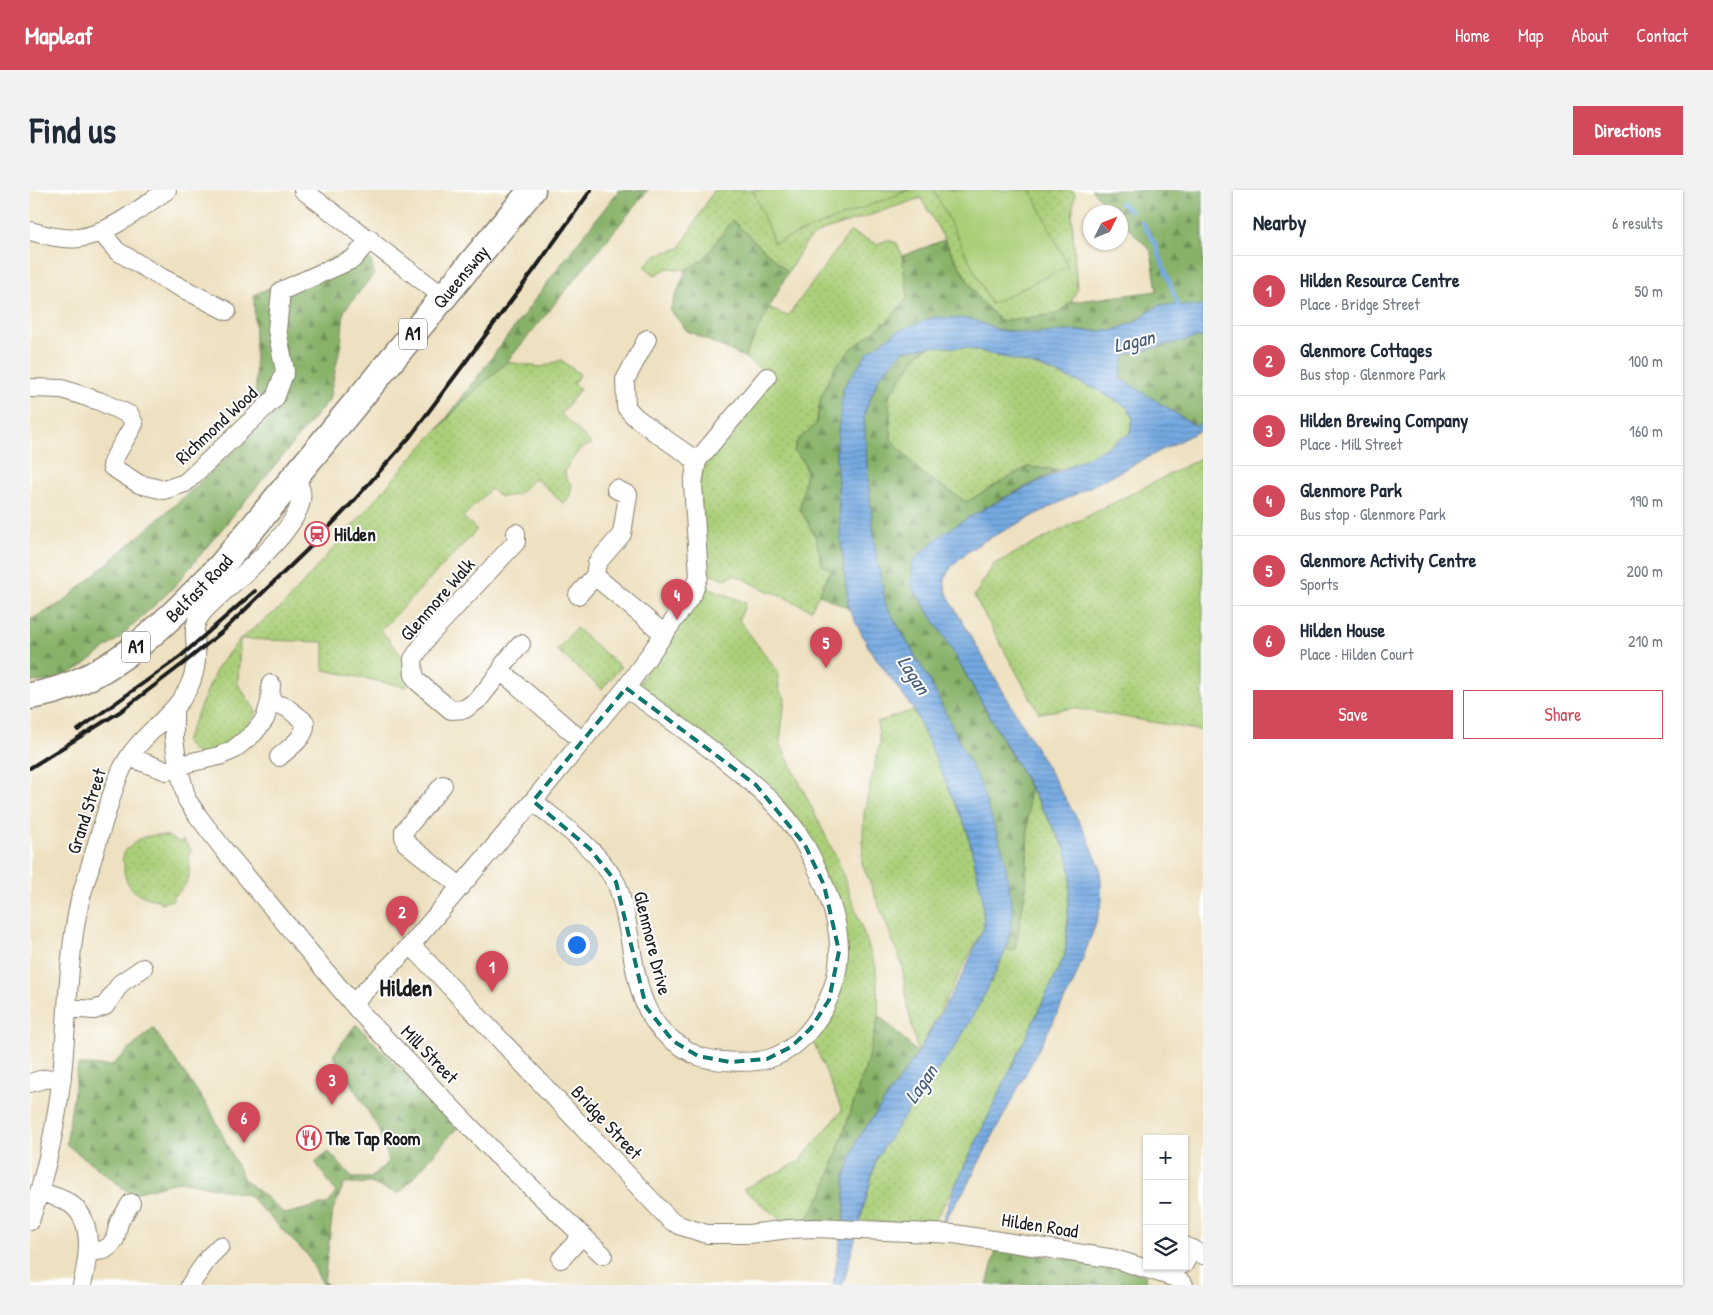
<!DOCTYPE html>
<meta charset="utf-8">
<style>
:root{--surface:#fff;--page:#f2f2f3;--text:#1f2937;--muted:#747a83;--line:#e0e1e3;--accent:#d1495b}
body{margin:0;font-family:"Patrick Hand",sans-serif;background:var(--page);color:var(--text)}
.controls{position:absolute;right:15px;bottom:15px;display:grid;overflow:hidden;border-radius:0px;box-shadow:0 1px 4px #0004}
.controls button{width:45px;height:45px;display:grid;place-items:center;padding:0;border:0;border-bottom:1px solid var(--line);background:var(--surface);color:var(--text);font:25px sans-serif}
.compass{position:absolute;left:1053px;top:15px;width:45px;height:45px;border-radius:50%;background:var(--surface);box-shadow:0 1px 4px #0004;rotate:47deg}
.you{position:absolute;left:546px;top:754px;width:18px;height:18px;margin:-12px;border:4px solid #fff;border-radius:50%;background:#1a73e8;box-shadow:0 0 0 8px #1a73e833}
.badge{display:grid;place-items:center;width:32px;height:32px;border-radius:50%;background:var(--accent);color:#fff;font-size:16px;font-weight:700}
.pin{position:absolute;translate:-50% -41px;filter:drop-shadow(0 1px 2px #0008)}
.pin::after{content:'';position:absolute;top:26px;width:18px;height:15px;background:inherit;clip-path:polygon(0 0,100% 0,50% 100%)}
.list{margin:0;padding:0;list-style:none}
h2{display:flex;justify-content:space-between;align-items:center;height:65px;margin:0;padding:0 20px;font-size:21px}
h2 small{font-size:16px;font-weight:400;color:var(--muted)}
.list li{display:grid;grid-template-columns:32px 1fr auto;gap:15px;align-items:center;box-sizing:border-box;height:70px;padding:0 20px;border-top:1px solid var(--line)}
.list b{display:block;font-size:19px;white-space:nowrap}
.list p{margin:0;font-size:16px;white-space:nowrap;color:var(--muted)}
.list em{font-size:16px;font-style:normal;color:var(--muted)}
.actions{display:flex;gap:10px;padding:15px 20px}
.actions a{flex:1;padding:11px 0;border:1px solid var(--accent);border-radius:0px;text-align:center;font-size:18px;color:var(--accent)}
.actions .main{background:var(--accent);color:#fff}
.icon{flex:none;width:28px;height:28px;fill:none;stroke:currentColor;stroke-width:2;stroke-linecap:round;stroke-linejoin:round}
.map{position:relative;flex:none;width:1173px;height:1095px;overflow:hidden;border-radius:0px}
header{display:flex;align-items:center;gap:30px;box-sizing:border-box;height:70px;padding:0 25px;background:var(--accent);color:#fff}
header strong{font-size:24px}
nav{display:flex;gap:28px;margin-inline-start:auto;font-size:18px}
.intro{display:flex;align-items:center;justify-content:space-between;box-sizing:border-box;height:120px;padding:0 30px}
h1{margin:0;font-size:35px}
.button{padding:12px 22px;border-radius:0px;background:var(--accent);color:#fff;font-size:18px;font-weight:700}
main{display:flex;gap:30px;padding:0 30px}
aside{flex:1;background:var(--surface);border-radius:0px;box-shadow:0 1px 4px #0004}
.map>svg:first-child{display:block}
.grass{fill:url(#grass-dots);stroke:#64764a}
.forest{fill:url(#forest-firs);stroke:#526742}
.pitch{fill:#abcf79;stroke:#64764a}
.water{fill:url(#water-rules);stroke:#48627e}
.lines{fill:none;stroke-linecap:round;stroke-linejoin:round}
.stream{stroke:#74a9e1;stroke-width:4}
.minor-casing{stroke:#857e6e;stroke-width:20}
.highway-casing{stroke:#857e6e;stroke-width:29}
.minor{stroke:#fff;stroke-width:18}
.highway{stroke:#fff;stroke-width:26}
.rail{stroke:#1c1c1c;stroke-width:4}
.marked{fill:none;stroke:#0f766e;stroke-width:4;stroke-dasharray:10 6;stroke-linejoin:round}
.labels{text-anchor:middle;stroke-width:4;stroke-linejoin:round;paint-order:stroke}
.shield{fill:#fff;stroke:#606060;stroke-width:1}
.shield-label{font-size:18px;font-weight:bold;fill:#1c1c1c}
.street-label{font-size:19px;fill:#1c1c1c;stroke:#fff}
.poi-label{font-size:19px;font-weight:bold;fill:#1c1c1c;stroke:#fff;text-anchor:start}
.water-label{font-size:20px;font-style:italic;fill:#445b75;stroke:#fff}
.district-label{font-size:24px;font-weight:bold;fill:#1c1c1c;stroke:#fff}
</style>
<header>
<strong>Mapleaf</strong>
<nav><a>Home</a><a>Map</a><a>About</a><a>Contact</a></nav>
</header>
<div class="intro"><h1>Find us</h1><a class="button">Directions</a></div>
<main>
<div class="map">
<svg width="1173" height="1095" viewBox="0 0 1173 1095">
<defs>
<pattern id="grass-dots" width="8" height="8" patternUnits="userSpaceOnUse" patternTransform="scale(1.25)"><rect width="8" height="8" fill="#abcf79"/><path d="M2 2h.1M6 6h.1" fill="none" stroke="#93b168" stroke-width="1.8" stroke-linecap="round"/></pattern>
<pattern id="forest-firs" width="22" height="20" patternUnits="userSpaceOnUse" patternTransform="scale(1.25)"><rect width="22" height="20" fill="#88b269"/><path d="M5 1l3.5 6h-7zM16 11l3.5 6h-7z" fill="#6e9056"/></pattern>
<pattern id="water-rules" width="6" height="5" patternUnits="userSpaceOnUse" patternTransform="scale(1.25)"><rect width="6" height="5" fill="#74a9e1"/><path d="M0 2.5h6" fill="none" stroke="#5e89b6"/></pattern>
</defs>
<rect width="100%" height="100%" fill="#fff"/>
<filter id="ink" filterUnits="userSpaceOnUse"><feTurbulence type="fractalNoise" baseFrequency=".02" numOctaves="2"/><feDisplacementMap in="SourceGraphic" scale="10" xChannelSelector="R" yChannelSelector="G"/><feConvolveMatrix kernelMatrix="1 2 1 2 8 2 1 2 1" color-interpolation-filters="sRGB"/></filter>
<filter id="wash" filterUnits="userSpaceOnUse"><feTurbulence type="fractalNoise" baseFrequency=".0096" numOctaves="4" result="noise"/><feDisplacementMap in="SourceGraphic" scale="20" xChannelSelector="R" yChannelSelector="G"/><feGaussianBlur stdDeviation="1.12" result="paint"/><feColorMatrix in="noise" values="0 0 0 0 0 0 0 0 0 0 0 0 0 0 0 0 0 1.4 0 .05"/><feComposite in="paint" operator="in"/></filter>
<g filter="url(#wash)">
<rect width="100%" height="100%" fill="#eee1c1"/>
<!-- grass -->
<path class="grass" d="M684 0H1040L1045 3 1042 27 1047 100 1041 112 1027 124 971 131 949 110 891 8 790 42 777 51 758 82 702 30 675 68 656 80 638 78 625 85 615 77C621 64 637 62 650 58Z
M820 42 847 54 857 50 867 53 872 66 878 108 859 130 821 159 791 207 786 234 767 251 764 261 774 272 776 282 770 319 786 348 792 375 801 380 781 420 743 402 742 403 705 385 694 389 680 383 676 378 669 293 675 272 743 188 714 167 738 118 758 126Z
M901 156 937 158 1008 176 1066 199 1097 217 1103 228 1100 243 1071 262 1029 280 997 277 936 312 890 282 861 249 859 205 889 163Z
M531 170 550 184 543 194 550 199 531 224 562 254 550 259 535 280 536 289 542 294 540 306 534 314 505 288 487 305 471 307 461 299 433 327 447 340 351 440 376 471 377 497 294 480V452L210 449 208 494 227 523C214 537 185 576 163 561 160 559 158 554 155 552L188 476 210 449 253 416 384 265 432 213 477 172 511 177Z
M1173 267V541L1043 518 1009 523 944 406 964 374Z
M676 398 683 399 716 413 709 430 748 482 749 500 755 508 750 553 808 671 846 777 849 825 836 876 794 1001 776 1031 753 1032 713 999 769 972 812 920 785 856 781 850 813 760 786 663 607 496 672 402Z
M546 438 591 477 572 499 527 460Z
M884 520 937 640 952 705 954 737 888 863 877 814 872 774 832 673 834 622 850 552 847 532Z
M999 597 1036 660 1041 683 1035 765 925 996 902 1035 830 1031 847 967 886 909 927 854 956 802 976 760H985L996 697Z
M126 645 137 646 149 652 153 650 162 661 158 664C161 683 161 695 143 706V710L131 713 129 710C112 708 96 700 94 681 94 676 95 674 92 670L96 659H98C107 649 113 646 126 645Z"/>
<!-- forest -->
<path class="forest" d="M589 0H618L477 172 432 213 407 241 538 65Z
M1061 0H1173V116L1129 115 1107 131 1082 141H1035L1004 144 969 140 941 129 868 141 806 261 811 352 819 419 789 404 801 380 792 375 786 348 770 319 776 282 774 272 764 261 767 251 786 234 791 207 804 178 821 159 859 130 878 108 872 66 914 50 949 110 971 131 1027 124 1041 112 1127 101 1121 61 1091 30 1090 22H1083Z
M702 30 758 82 714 167 657 141 640 120 656 80 675 68Z
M324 58 341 70 344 84 314 121 311 153 299 210 142 399 88 449 54 475 25 491 0 492V430L33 412 156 305 241 228 226 210 224 105Z
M1173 147V232L1166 237 1090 188 1094 165 1156 150Z
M901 156 889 163 859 205 861 249 890 282 936 312 997 277 1029 280 966 312 913 344 883 371 881 395 915 448 999 597 996 697 985 760H976L983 724 902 495 856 415 846 364 838 290 834 225 849 187 873 161Z
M849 825 888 863 827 950 814 1034 776 1031 794 1001 836 876Z
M326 834 427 938 369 1004 340 993 314 994 303 1020 294 1092 298 1095H293L278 1066 218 1005 151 991 101 1004 36 954 48 875 81 876 123 838 181 921 213 988 255 1024 299 1013 306 1002 285 972 299 962 323 988H341L359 971 347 936 303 865Z
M966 1060 1077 1073 1115 1085 1117 1095H957Z"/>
<!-- pitch -->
<path class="pitch" d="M723 0H879L744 53Z
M904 0H1001L1038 76 961 114Z"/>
<!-- water -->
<path class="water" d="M1129 115 1173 116V147L1156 150 1095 165 1090 188 1166 236 1173 232V239L952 352C939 361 912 378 915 396 916 401 919 407 921 412L1055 642 1070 677 1072 711 1065 736 1043 794 935 999 910 1038 925 996 1035 765 1041 683 1036 660 915 448 881 395 883 371C893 362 903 351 914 343 973 303 1041 281 1100 243L1103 228 1097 217 1066 199 1008 176 937 158 901 156 873 161 849 187 834 224 838 290 846 364 856 415 902 495 950 594 974 665 983 724 976 760 956 802 927 854 886 909 847 967 813 1095H803L815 1023V986L827 950 888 863 934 782 954 737 952 705 937 640 884 520 840 460 819 419 811 352 806 261 813 198 838 162 868 141 904 127 941 129 969 140 1004 144 1035 141H1082L1107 131Z"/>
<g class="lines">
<!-- stream -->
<path class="stream" d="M1090 12 1100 21
M1111 31 1125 53 1149 118"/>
</g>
</g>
<g filter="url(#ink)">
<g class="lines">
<defs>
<path id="minor" d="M273 0 414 107
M0 41C15 45 33 50 49 48 79 44 112 17 137 0
M70 41 87 61 132 88 197 121
M617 149 595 190 596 217 604 226 625 242 667 271
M0 198 32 199 69 211 100 225 104 234 83 270 82 277 109 294 134 300 155 293 245 208 255 181 247 140 251 101 323 69 340 49
M586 299 598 305 592 344 567 373 565 386 633 443
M486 343V352L400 444 383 469 384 485 388 492 421 520 435 519 449 509 471 481 474 474 491 454
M548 405 565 386
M471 481 552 551
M240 512 256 517 275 532C277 547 260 557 249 567
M144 520V549L148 576 157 610 168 626 194 660 328 820 467 965 573 1065
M99 567 137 581 158 573 189 566 203 560 224 543 235 529 240 512 241 494
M413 595 374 641V646L376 653 431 697
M503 611C532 635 566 658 585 691 589 697 590 705 592 712 606 758 600 822 645 852 652 857 660 863 668 866 684 872 721 874 738 869 781 856 808 804 809 762 810 726 791 684 774 653 754 618 723 593 692 568 661 544 628 521 596 498
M381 755 640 1030 651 1036 677 1044H719L759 1039 785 1038 924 1044 1085 1069 1146 1088 1154 1095
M323 813 381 755 503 611 596 498 663 403 669 386 663 294 667 271 737 187
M37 818 64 820 75 816 91 793 113 778
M0 893 14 889 32 888
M10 1002C19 1005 30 1007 39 1013 66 1030 58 1070 52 1095
M0 1031C17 980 28 928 33 874 38 819 38 764 50 710 58 683 66 657 74 630 81 609 86 586 99 567 117 539 148 524 161 492 165 481 167 471 166 459 165 445 162 435 172 423 191 399 302 322 263 288
M1154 1056 1173 1065
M58 1062 74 1060 80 1056 85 1049 89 1032 101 1013
M531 1069 551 1047
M1154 1074 1162 1059
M160 1095 179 1067 190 1056"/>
<g id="highway">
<path id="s1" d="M0 506C80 494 137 431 191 376L502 0"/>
</g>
</defs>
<!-- minor casing -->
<use href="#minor" class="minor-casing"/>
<!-- highway casing -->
<use href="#highway" class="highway-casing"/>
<!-- minor -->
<use href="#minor" class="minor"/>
<!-- highway -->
<use href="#highway" class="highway"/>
<!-- rail -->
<path class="rail" d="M48 540 151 466 225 401
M0 578 91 521 154 473 193 441 277 360 321 314 379 248 504 80 561 0"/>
</g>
</g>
<!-- marked area -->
<path class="marked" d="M596 498 726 595 775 655 794 695 809 761 799 810 781 838 761 857 737 869 700 872 668 866 643 851 616 817 586 692 560 659 503 611Z"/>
<!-- icons -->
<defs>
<symbol id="station-ring" viewBox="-11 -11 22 22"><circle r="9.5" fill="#fff" stroke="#d1495b" stroke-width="1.5"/><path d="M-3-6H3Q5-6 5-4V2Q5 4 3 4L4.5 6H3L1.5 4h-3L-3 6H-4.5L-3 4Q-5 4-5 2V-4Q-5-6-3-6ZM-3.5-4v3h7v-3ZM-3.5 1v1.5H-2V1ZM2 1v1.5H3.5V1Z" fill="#d1495b"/></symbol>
<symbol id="restaurant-ring" viewBox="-11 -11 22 22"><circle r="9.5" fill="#fff" stroke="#d1495b" stroke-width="1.5"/><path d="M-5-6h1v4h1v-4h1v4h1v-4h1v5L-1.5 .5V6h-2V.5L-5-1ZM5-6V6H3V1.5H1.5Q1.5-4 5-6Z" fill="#d1495b"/></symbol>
</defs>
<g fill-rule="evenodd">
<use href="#station-ring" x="273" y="330" width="28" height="28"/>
<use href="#restaurant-ring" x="265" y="934" width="28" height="28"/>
</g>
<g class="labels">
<!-- shield labels -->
<g class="shield">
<rect x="369" y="128.5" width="28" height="31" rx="4"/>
<rect x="92" y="441.5" width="28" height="31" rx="4"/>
</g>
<g class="shield-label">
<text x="383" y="150">A1</text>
<text x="106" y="463">A1</text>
</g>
<!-- street labels -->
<g class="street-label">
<text dy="7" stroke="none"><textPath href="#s1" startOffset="611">Queensway</textPath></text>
<text transform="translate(186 235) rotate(-43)" y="7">Richmond Wood</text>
<text dy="7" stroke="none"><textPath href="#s1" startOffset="204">Belfast Road</textPath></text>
<text transform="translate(407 409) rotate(-49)" y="7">Glenmore Walk</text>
<text transform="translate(56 621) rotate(-72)" y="7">Grand Street</text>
<text transform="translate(623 753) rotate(76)" y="7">Glenmore Drive</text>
<text transform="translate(400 864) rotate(46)" y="7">Mill Street</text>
<text transform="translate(577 932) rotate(47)" y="7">Bridge Street</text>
<text transform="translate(1010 1035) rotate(9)" y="7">Hilden Road</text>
</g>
<!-- poi labels -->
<g class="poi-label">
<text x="304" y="351">Hilden</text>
<text x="296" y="955">The Tap Room</text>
</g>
<!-- water labels -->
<g class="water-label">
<text transform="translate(1104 151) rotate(-13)" y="7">Lagan</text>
<text transform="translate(884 485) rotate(57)" y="7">Lagan</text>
<text transform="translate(891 894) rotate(-55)" y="7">Lagan</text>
</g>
<!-- district labels -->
<g class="district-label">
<text x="376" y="806">Hilden</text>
</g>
</g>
</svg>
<div class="controls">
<button>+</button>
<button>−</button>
<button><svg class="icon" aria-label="layers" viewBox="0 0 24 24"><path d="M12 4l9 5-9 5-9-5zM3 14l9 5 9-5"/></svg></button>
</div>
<svg class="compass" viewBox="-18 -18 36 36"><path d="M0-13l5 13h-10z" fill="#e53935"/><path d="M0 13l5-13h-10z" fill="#747a83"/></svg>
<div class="you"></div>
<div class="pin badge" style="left:462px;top:802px">1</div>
<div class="pin badge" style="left:372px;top:747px">2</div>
<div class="pin badge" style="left:302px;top:915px">3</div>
<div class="pin badge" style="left:647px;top:430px">4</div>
<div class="pin badge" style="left:796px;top:478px">5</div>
<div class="pin badge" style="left:214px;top:953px">6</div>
</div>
<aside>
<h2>Nearby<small>6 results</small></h2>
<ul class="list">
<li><span class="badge">1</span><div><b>Hilden Resource Centre</b><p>Place · Bridge Street</p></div><em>50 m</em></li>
<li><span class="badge">2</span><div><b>Glenmore Cottages</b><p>Bus stop · Glenmore Park</p></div><em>100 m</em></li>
<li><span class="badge">3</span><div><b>Hilden Brewing Company</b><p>Place · Mill Street</p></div><em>160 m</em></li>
<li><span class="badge">4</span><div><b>Glenmore Park</b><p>Bus stop · Glenmore Park</p></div><em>190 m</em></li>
<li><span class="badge">5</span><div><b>Glenmore Activity Centre</b><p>Sports</p></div><em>200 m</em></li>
<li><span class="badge">6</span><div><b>Hilden House</b><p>Place · Hilden Court</p></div><em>210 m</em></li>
</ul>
<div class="actions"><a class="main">Save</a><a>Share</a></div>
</aside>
</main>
